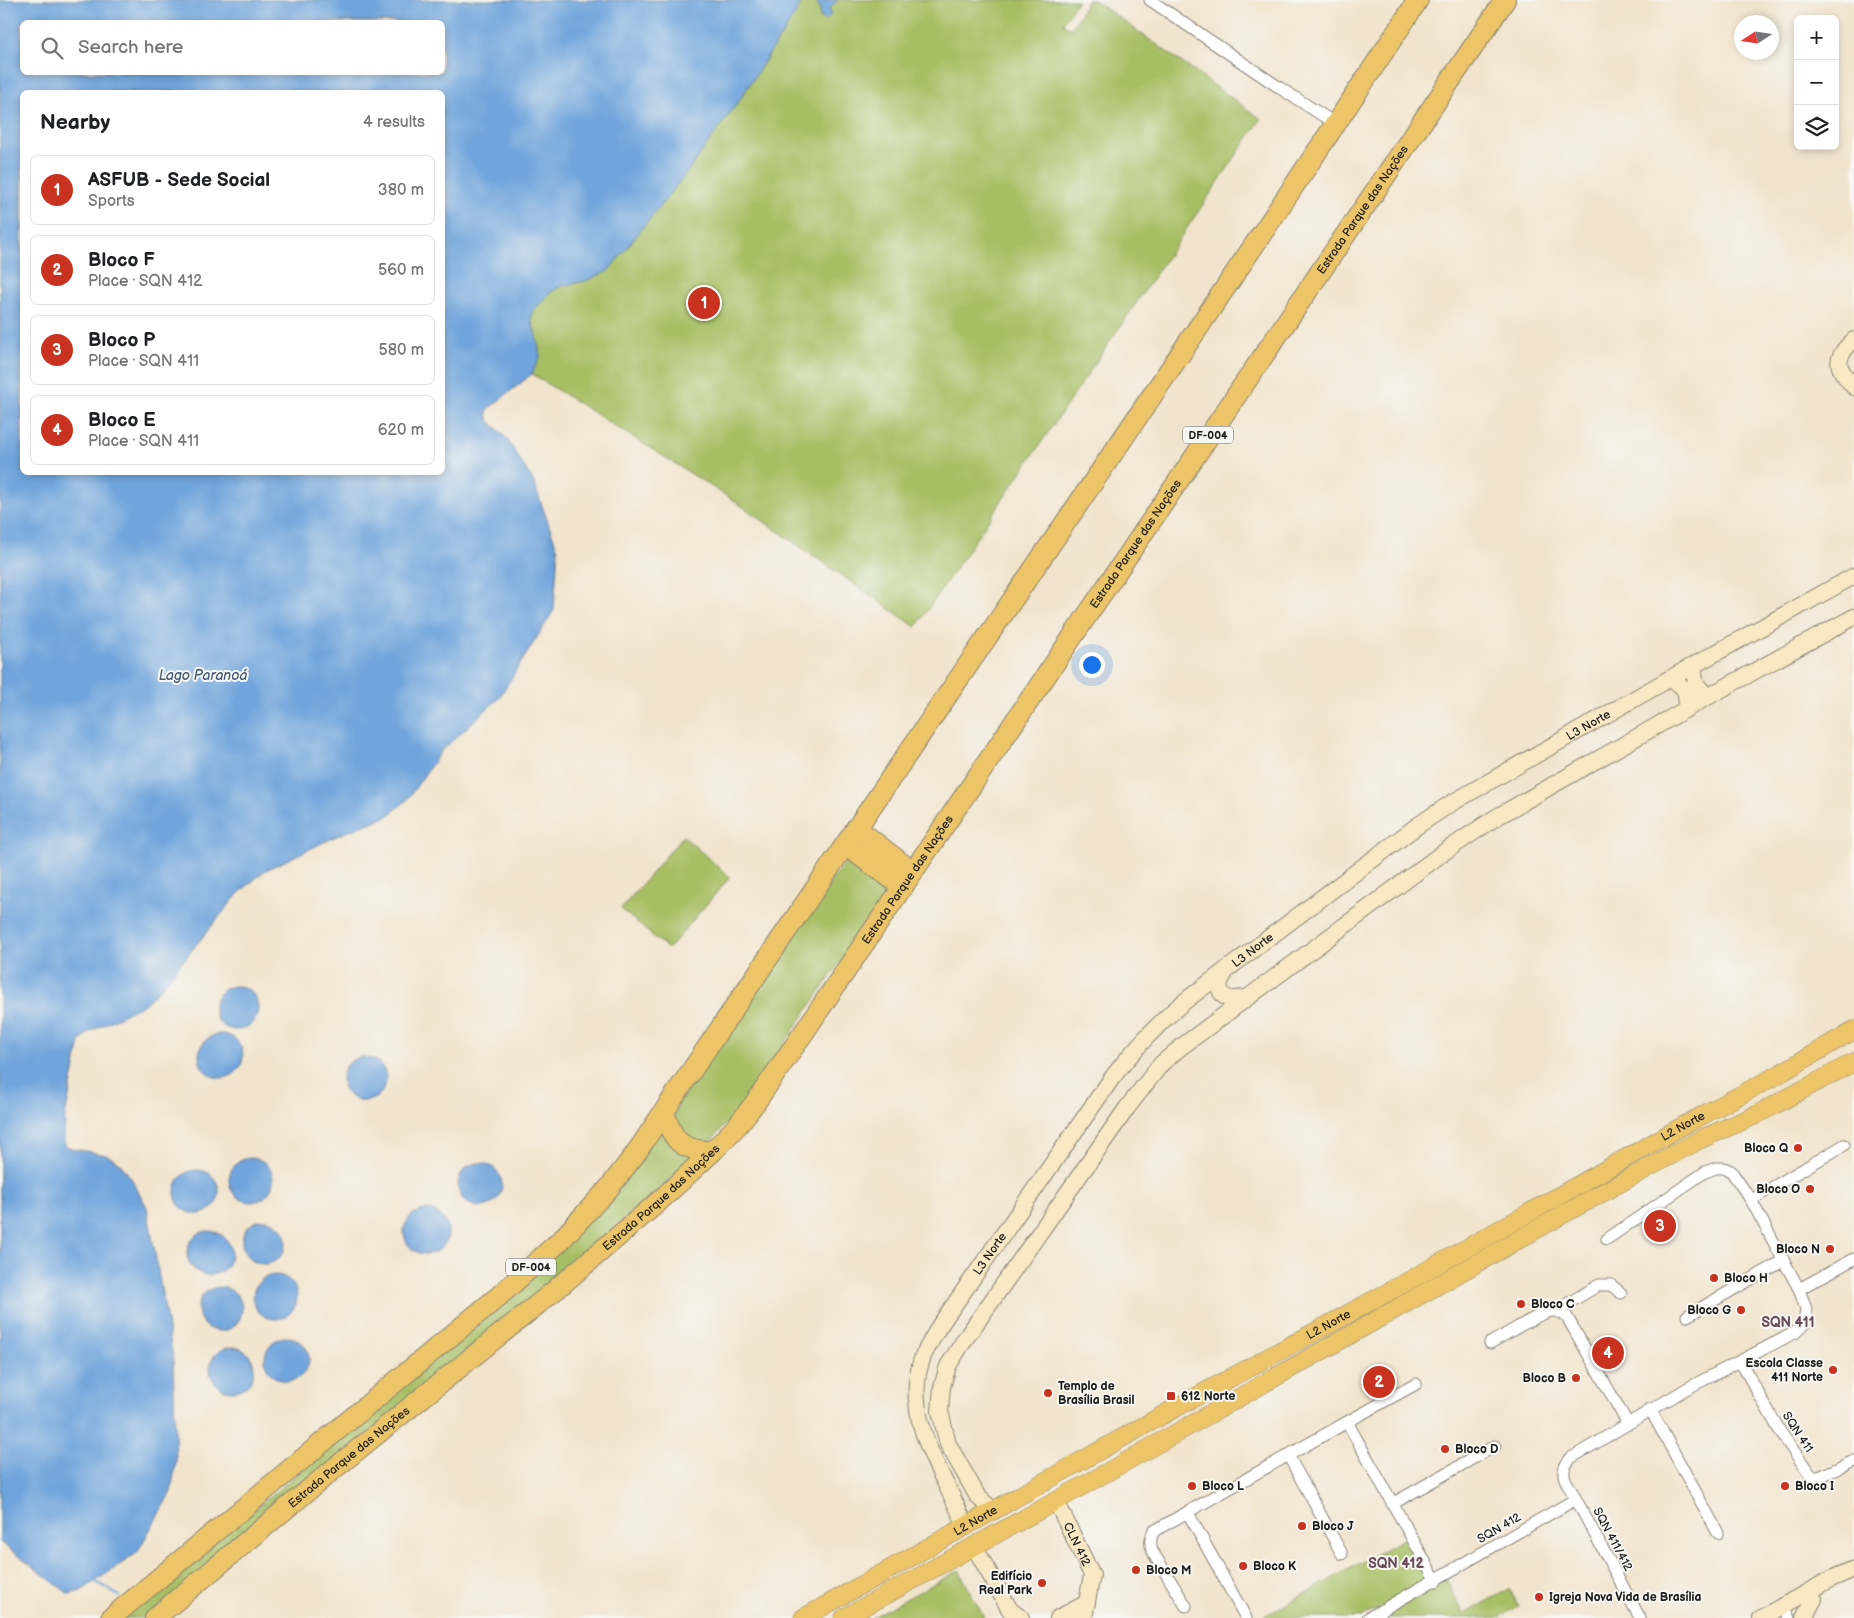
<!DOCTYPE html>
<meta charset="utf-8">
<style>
:root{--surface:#fff;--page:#f6f6f6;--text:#202124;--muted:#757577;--line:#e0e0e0;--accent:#c8321e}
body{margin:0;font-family:"Balsamiq Sans",sans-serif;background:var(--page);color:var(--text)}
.controls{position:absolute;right:15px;top:15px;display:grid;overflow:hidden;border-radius:8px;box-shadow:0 2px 8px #0003}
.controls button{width:45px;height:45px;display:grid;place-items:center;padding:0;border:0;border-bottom:1px solid var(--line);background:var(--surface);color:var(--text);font:25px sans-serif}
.compass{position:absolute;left:1734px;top:15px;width:45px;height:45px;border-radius:50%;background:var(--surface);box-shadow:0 2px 8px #0003;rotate:258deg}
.you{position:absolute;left:1091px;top:664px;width:18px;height:18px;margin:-12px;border:4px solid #fff;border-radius:50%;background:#1a73e8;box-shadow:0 0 0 8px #1a73e833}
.badge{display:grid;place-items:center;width:32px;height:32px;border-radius:50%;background:var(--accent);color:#fff;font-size:16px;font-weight:700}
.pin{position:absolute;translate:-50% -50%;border:2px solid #fff;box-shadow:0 1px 5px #0006}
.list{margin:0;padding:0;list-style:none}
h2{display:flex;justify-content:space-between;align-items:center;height:65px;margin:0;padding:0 20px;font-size:21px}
h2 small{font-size:16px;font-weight:400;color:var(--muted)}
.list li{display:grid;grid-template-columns:32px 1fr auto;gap:15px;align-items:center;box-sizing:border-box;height:70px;margin:0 10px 10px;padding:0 10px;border:1px solid var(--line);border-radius:8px}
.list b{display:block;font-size:19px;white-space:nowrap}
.list p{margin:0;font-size:16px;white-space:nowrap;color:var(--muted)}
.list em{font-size:16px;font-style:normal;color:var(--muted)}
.icon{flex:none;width:28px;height:28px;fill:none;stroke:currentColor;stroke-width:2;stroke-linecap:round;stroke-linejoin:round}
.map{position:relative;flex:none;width:1854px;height:1618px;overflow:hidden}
.search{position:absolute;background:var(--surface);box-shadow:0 2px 8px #0003;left:20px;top:20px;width:425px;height:55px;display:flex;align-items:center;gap:12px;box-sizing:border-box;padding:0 18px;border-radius:8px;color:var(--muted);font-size:19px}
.panel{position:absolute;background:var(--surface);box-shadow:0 2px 8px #0003;left:20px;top:90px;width:425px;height:385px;border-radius:8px}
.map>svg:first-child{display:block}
.green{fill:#a7bf64;stroke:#626e40}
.water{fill:#6fa4dc;stroke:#46607c;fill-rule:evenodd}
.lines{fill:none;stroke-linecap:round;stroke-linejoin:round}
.stream{stroke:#6fa4dc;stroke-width:2.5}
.street-casing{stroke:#878074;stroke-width:13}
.secondary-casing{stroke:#878074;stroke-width:18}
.primary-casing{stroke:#878074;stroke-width:19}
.highway-casing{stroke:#878074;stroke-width:22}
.street{stroke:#fff;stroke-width:11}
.secondary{stroke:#f8e8c3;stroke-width:16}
.primary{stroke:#edc569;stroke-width:18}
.highway{stroke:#edc569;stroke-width:20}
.poi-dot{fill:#c8321e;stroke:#f6f6f2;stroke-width:2}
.labels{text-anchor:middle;stroke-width:4;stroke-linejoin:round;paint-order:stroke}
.shield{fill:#f6f6f2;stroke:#5d5d5c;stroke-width:1}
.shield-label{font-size:11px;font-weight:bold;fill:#1c1c1c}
.street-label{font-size:12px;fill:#1c1c1c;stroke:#f6f6f2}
.poi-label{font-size:12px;font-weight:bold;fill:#1c1c1c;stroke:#f6f6f2;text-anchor:start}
.water-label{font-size:14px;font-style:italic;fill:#415972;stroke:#f6f6f2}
.neighbourhood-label{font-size:14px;font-weight:bold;fill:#674c5a;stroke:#f6f6f2}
</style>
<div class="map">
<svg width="1854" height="1618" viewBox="0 0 1854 1618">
<rect width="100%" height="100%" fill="#f6f6f2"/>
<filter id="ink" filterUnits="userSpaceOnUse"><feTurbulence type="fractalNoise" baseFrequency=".02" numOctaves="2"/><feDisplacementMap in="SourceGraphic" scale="10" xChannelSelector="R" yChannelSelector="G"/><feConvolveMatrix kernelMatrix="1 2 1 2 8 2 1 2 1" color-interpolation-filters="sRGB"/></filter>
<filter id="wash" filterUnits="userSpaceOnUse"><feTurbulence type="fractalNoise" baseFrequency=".0096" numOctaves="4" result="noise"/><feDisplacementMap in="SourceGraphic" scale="20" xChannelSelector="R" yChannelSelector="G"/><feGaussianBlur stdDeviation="1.12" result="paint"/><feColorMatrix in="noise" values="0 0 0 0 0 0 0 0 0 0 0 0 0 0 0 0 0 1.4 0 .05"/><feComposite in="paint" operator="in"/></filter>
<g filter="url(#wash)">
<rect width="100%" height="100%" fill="#f2e4cc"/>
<!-- green -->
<path class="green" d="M804 0H1078L1063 23 1071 29 1088 0H1094L1261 119 916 627 733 500 532 374 540 357 531 319 532 312 549 293 561 286 585 281 608 271 688 171 742 96Z
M683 836 730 877 668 949 621 909Z
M848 860 854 861 885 884 883 900 740 1108 712 1140 705 1143 691 1142 673 1119 678 1104 845 861Z
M658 1132 694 1158 595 1245 145 1618H123L497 1309Z
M1407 1537 1430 1580 1361 1618H1261Z
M959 1570 984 1618H871Z
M1446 1579 1464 1614 1509 1589 1519 1606 1498 1618H1375Z"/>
<!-- water -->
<path class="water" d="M0 0H804L742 96 688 171 608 271 585 281 561 286 549 293 532 312 531 319 538 343 540 357 532 374 488 409 487 415 489 420 507 439 533 481 558 550 554 610 499 698 441 751 407 800 388 816 343 833 264 871 238 894 159 990 143 1005 89 1032 80 1042 65 1116 64 1141 66 1146 74 1149 107 1155 119 1162 131 1178 147 1207 173 1357 176 1462 171 1492 137 1553 81 1591 69 1594 0 1542ZM22 22H442V72H22ZM22 92H442V472H22Z
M819 0H838L830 8 831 15 825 20 820 17V8L817 4Z
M214 1008a22 22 0 1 1 44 0a22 22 0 1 1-44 0Z
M199 1056a22 22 0 1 1 44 0a22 22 0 1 1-44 0Z
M342 1079a22 22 0 1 1 44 0a22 22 0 1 1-44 0Z
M229 1180a22 22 0 1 1 44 0a22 22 0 1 1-44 0Z
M458 1185a22 22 0 1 1 44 0a22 22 0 1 1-44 0Z
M175 1192a22 22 0 1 1 44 0a22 22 0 1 1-44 0Z
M404 1232a22 22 0 1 1 44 0a22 22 0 1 1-44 0Z
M242 1242a22 22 0 1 1 44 0a22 22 0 1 1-44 0Z
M187 1253a22 22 0 1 1 44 0a22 22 0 1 1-44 0Z
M253 1297a22 22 0 1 1 44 0a22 22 0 1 1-44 0Z
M198 1309a22 22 0 1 1 44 0a22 22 0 1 1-44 0Z
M265 1359a22 22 0 1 1 44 0a22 22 0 1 1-44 0Z
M210 1369a22 22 0 1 1 44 0a22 22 0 1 1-44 0Z"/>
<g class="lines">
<!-- stream -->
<path class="stream" d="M93 1580 119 1596"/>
</g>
</g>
<g filter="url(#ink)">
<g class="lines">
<defs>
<path id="street" d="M1150 0 1280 88 1336 124
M1751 1200 1844 1145
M1607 1239 1705 1172 1716 1168H1724L1731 1171 1751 1200 1799 1289 1806 1309 1804 1324 1796 1332 1686 1389 1571 1458C1565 1465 1562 1470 1565 1479L1640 1618
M1799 1289 1854 1259
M1555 1311 1599 1285H1611L1621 1293
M1687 1316 1783 1261
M1490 1343C1503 1337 1541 1311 1553 1311 1559 1311 1563 1314 1567 1317L1628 1424
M1740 1361 1781 1433 1810 1474 1814 1477H1819L1854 1461
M1650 1409 1718 1533
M1347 1422 1416 1384
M1288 1455 1342 1554
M1392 1504 1495 1446
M1188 1513 1246 1618
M1783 1605 1789 1618
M1186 1606 1152 1551C1150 1543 1150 1538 1154 1531L1347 1422 1436 1581
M1368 1618 1576 1499"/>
<g id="secondary">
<path d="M1854 340C1832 359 1837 368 1854 387"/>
<path d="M1694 666C1694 681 1696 688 1709 696"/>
<path d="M1669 679C1685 686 1688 691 1686 709"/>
<path d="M1227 969 1219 984C1221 1001 1232 1000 1245 998"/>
<path id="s1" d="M1056 1501 1092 1575 1084 1618"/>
<path d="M994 1511 978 1497 948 1444 940 1411 942 1387 948 1366 965 1339 1127 1108 1161 1064 1181 1047 1444 852 1495 818 1709 696 1854 617"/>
<path id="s2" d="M966 1527C945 1475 901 1419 922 1359 926 1349 933 1338 938 1328L1112 1078C1134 1049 1157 1024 1185 1001L1417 826 1450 804 1669 679 1854 576"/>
<path d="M974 1546 1010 1610 1021 1618"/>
<path d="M1058 1618 1087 1603"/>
<path d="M1761 1618 1831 1579 1854 1569"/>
<path d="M1804 1618 1814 1599"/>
</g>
<g id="primary">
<path id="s3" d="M803 1618 1168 1412 1410 1280 1679 1128 1781 1073 1854 1030"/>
<path d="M844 1618 1056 1501 1571 1210 1701 1139 1756 1115 1854 1062"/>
</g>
<g id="highway">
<path d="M856 828 913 872"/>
<path d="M845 845 903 887"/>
<path d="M664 1113C674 1142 681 1151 713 1151"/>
<path d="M111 1618 499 1296 561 1240 609 1188 636 1153C895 768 1162 387 1418 0"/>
<path id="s4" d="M155 1618 330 1472 554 1291 656 1204 713 1151 737 1126 755 1103 802 1035 1505 0"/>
</g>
</defs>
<!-- street casing -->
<use href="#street" class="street-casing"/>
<!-- secondary casing -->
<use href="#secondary" class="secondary-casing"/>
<!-- primary casing -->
<use href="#primary" class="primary-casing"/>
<!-- highway casing -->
<use href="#highway" class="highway-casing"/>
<!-- street -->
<use href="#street" class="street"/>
<!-- secondary -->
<use href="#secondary" class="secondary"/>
<!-- primary -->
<use href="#primary" class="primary"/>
<!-- highway -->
<use href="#highway" class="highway"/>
</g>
</g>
<!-- markers -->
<g class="poi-dot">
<circle cx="1798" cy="1148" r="5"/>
<circle cx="1810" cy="1189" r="5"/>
<circle cx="1830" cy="1249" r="5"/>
<circle cx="1714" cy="1278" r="5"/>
<circle cx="1521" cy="1304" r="5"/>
<circle cx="1741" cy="1310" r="5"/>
<circle cx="1833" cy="1370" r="5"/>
<circle cx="1576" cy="1378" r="5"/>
<circle cx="1048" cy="1393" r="5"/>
<rect x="1166" y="1391" width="10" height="10" rx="2.5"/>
<circle cx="1445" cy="1449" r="5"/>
<circle cx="1192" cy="1486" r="5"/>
<circle cx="1785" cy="1486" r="5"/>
<circle cx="1302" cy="1526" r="5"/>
<circle cx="1243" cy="1566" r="5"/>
<circle cx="1136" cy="1570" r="5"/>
<circle cx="1042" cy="1583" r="5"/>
<circle cx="1539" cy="1597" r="5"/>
</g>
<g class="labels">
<!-- shield labels -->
<g class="shield">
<rect x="1183" y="426.5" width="50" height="17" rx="4"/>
<rect x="506" y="1258.5" width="50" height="17" rx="4"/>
</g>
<g class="shield-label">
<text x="1208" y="439">DF-004</text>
<text x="531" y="1271">DF-004</text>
</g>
<!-- street labels -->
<g class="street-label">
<text dy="4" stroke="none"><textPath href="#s4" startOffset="1872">Estrada Parque das Nações</textPath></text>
<text dy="4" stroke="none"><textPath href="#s4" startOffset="1468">Estrada Parque das Nações</textPath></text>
<text dy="4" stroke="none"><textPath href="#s2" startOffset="1114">L3 Norte</textPath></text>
<text dy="4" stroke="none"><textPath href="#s4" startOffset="1062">Estrada Parque das Nações</textPath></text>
<text dy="4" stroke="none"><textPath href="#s2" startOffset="709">L3 Norte</textPath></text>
<text dy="4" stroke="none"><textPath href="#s3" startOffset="1008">L2 Norte</textPath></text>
<text dy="4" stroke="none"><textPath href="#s4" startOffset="658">Estrada Parque das Nações</textPath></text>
<text dy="4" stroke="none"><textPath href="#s2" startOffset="304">L3 Norte</textPath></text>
<text dy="4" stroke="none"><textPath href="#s3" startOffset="602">L2 Norte</textPath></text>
<text transform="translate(1798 1432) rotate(57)" y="4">SQN 411</text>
<text dy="4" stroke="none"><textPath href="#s4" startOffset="252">Estrada Parque das Nações</textPath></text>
<text dy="4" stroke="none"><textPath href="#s3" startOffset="198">L2 Norte</textPath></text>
<text transform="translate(1499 1528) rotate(-30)" y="4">SQN 412</text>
<text transform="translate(1613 1539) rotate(62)" y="4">SQN 411/412</text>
<text dy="4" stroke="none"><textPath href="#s1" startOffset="48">CLN 412</textPath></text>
</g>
<!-- poi labels -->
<g class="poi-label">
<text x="1788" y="1152" text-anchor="end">Bloco Q</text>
<text x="1800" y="1193" text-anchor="end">Bloco O</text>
<text x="1820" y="1253" text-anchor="end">Bloco N</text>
<text x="1724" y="1282">Bloco H</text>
<text x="1531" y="1308">Bloco C</text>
<text x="1731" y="1314" text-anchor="end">Bloco G</text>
<text x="1823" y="1367" text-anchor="end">Escola Classe<tspan x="1823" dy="14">411 Norte</tspan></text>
<text x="1566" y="1382" text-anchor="end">Bloco B</text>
<text x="1058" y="1390">Templo de<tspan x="1058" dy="14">Brasília Brasil</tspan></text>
<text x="1181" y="1400">612 Norte</text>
<text x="1455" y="1453">Bloco D</text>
<text x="1202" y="1490">Bloco L</text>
<text x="1795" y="1490">Bloco I</text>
<text x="1312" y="1530">Bloco J</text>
<text x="1253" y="1570">Bloco K</text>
<text x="1146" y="1574">Bloco M</text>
<text x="1032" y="1580" text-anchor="end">Edifício<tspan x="1032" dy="14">Real Park</tspan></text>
<text x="1549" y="1601">Igreja Nova Vida de Brasília</text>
</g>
<!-- water labels -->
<g class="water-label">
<text x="203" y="680">Lago Paranoá</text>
</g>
<!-- neighbourhood labels -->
<g class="neighbourhood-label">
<text x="1788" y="1327">SQN 411</text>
<text x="1396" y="1568">SQN 412</text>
</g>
</g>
</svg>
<div class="controls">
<button>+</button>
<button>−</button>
<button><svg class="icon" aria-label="layers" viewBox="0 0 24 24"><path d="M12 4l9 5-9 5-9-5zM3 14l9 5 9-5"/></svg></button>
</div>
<svg class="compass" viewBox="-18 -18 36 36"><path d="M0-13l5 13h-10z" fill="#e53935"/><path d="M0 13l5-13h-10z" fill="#757577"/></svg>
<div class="you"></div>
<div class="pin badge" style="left:704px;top:303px">1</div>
<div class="pin badge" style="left:1379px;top:1382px">2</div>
<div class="pin badge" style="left:1660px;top:1226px">3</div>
<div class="pin badge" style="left:1608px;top:1353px">4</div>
<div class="search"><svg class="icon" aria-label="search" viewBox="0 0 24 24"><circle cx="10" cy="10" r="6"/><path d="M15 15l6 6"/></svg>Search here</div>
<section class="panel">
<h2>Nearby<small>4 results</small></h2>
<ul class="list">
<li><span class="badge">1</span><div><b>ASFUB - Sede Social</b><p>Sports</p></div><em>380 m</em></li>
<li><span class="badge">2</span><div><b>Bloco F</b><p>Place · SQN 412</p></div><em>560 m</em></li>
<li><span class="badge">3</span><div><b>Bloco P</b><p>Place · SQN 411</p></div><em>580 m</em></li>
<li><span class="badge">4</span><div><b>Bloco E</b><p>Place · SQN 411</p></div><em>620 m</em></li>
</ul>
</section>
</div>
